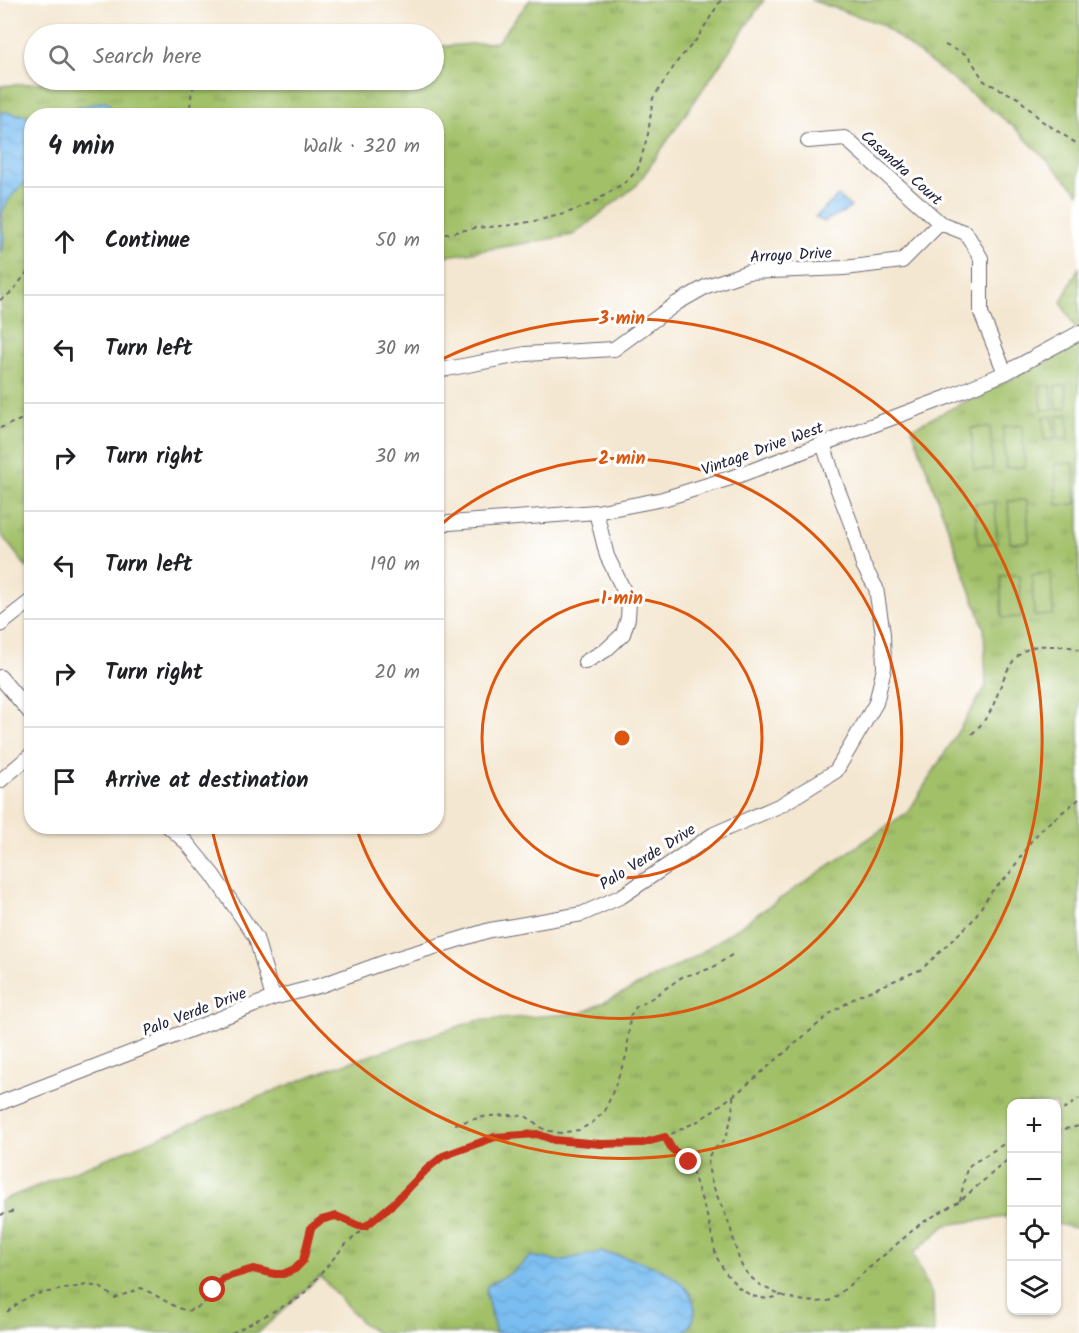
<!DOCTYPE html>
<meta charset="utf-8">
<style>
:root{--surface:#fff;--page:#f6f6f6;--text:#202124;--muted:#757577;--line:#e0e0e0}
body{margin:0;font-family:Kalam,sans-serif;background:var(--page);color:var(--text)}
.controls{position:absolute;right:18px;bottom:18px;display:grid;overflow:hidden;border-radius:12px;box-shadow:0 2px 4px #0004}
.controls button{width:54px;height:54px;display:grid;place-items:center;padding:0;border:0;border-bottom:2px solid var(--line);background:var(--surface);color:var(--text);font:30px sans-serif}
.stop{position:absolute;width:18px;height:18px;margin:-14px;border:4px solid #c8321e;border-radius:50%;background:#fff}
.stop.end{background:#c8321e;border-color:#fff;box-shadow:0 2px 6px #0008}
.list{margin:0;padding:0;list-style:none}
h2{display:flex;justify-content:space-between;align-items:center;height:78px;margin:0;padding:0 24px;font-size:26px}
h2 small{font-size:20px;font-weight:400;color:var(--muted)}
.list li{display:grid;grid-template-columns:39px 1fr auto;gap:18px;align-items:center;box-sizing:border-box;height:108px;padding:0 24px;border-top:2px solid var(--line)}
.list b{display:block;font-size:22px;white-space:nowrap}
.list em{font-size:20px;font-style:normal;color:var(--muted)}
.icon{flex:none;width:33px;height:33px;fill:none;stroke:currentColor;stroke-width:2;stroke-linecap:round;stroke-linejoin:round}
.map{position:relative;flex:none;width:1079px;height:1333px;overflow:hidden}
.search{position:absolute;background:var(--surface);box-shadow:0 2px 4px #0004;left:24px;top:24px;width:420px;height:66px;display:flex;align-items:center;gap:15px;box-sizing:border-box;padding:0 21px;border-radius:33px;color:var(--muted);font-size:22px}
.panel{position:absolute;background:var(--surface);box-shadow:0 2px 4px #0004;left:24px;top:108px;width:420px;height:726px;border-radius:24px}
.map>svg:first-child{display:block}
.grass{fill:url(#grass-tufts);stroke:#627152;stroke-width:1.5}
.pitch{fill:#a1c068;stroke:#627152;stroke-width:1.5}
.water{fill:url(#water-waves);stroke:#4e7096;stroke-width:1.5}
.lines{fill:none;stroke-linecap:round;stroke-linejoin:round}
.minor-casing{stroke:#6c6770;stroke-width:16}
.path{stroke:#6c6770;stroke-width:2;stroke-dasharray:4.5 4.5;stroke-linecap:butt}
.minor{stroke:#fff;stroke-width:14}
.route{stroke:#c8321e;stroke-width:8}
.ring{fill:none;stroke:#de560e;stroke-width:3}
.labels{text-anchor:middle;stroke-width:6;stroke-linejoin:round;paint-order:stroke}
.street-label{font-size:16px;fill:#22223b;stroke:#fff}
.centre{fill:#de560e;stroke:#fff;stroke-width:3}
.ring-label{font-size:18px;text-anchor:middle;font-weight:bold;fill:#de560e;stroke:#fff;stroke-width:6;stroke-linejoin:round;paint-order:stroke}
</style>
<div class="map">
<svg width="1079" height="1333" viewBox="0 0 1079 1333">
<defs>
<pattern id="grass-tufts" width="24" height="20" patternUnits="userSpaceOnUse" patternTransform="scale(1.5)"><rect width="24" height="20" fill="#a1c068"/><path d="M3 7l-1-3M5 7V3M7 7l1-3M15 17l-1-3M17 17v-4M19 17l1-3" fill="none" stroke="#839c57"/></pattern>
<pattern id="water-waves" width="16" height="10" patternUnits="userSpaceOnUse" patternTransform="scale(1.5)"><rect width="16" height="10" fill="#7abef1"/><path d="M0 5q4-4 8 0t8 0" fill="none" stroke="#69a3d0"/></pattern>
</defs>
<rect width="100%" height="100%" fill="#fff"/>
<filter id="ink" filterUnits="userSpaceOnUse"><feTurbulence type="fractalNoise" baseFrequency=".0167" numOctaves="2"/><feDisplacementMap in="SourceGraphic" scale="12" xChannelSelector="R" yChannelSelector="G"/><feConvolveMatrix kernelMatrix="1 2 1 2 8 2 1 2 1" color-interpolation-filters="sRGB"/></filter>
<filter id="wash" filterUnits="userSpaceOnUse"><feTurbulence type="fractalNoise" baseFrequency=".008" numOctaves="4" result="noise"/><feDisplacementMap in="SourceGraphic" scale="24" xChannelSelector="R" yChannelSelector="G"/><feGaussianBlur stdDeviation="1.35" result="paint"/><feColorMatrix in="noise" values="0 0 0 0 0 0 0 0 0 0 0 0 0 0 0 0 0 1.4 0 .05"/><feComposite in="paint" operator="in"/></filter>
<g filter="url(#wash)">
<rect width="100%" height="100%" fill="#f4e7d1"/>
<!-- grass -->
<path class="grass" d="M530 0H764L637 185 573 235 461 254 437 257 436 116H32L31 565 27 568 0 533V86L76 80H434V47L497 42Z
M811 0H1079V193L1015 128 881 24Z
M1079 267V336L1061 302Z
M1079 345V1229L1057 1224 1056 1104H1012L1011 1216 946 1225 913 1254 933 1297 934 1333H376L362 1323 320 1276 258 1333H0V1201L326 1070 475 1021 582 1013 690 960 909 811 986 686 984 628 912 428Z"/>
<!-- pitch -->
<path class="pitch" d="M1066 385 1067 408 1057 409 1055 386Z
M1051 386 1053 409 1042 410 1040 386Z
M1068 415 1069 439H1058L1057 416Z
M1053 416 1055 440H1044L1043 417Z
M1022 425 1025 467 1006 468 1003 427Z
M990 427 993 469 974 470 971 428Z
M1074 463 1076 504 1057 505 1055 464Z
M1027 500 1029 542 1010 543 1008 501Z
M995 502 997 543 978 544 975 503Z
M1051 573 1053 615 1034 616 1032 575Z
M1019 575 1021 617 1002 618 1000 576Z"/>
<!-- water -->
<path class="water" d="M106 101 110 105 107 115H61L67 110Z
M5 112 23 115 31 119 32 177C19 187 2 202 1 220 1 232 8 240 0 252V113Z
M838 196 851 207 849 209 824 222 815 217Z
M600 1252C630 1257 680 1268 693 1300 698 1314 694 1324 683 1333H496L486 1294 487 1286 516 1270 531 1256 558 1261Z"/>
</g>
<g filter="url(#ink)">
<g class="lines">
<defs>
<path id="minor" d="M808 141 845 138 940 223 966 233 981 258V313L1005 373
M436 371 525 354 614 349 677 303 707 286 748 272 844 268 902 261 940 223
M436 524 596 512 663 499 740 475 948 397 1005 373 1079 333
M0 625 32 600
M585 662 606 650 623 634 628 618 629 601 607 556 596 512
M0 677 32 715
M0 781 32 754
M168 826 186 842 213 875 256 938 273 998
M0 1103 273 998 322 985 388 961 490 930 582 914 622 896 714 834 781 805 836 771 876 703 884 668 883 634 876 588 863 565 853 529 835 482 823 443"/>
</defs>
<!-- minor casing -->
<use href="#minor" class="minor-casing"/>
<!-- path -->
<path class="path" d="M945 45 968 55 984 81 1018 98 1042 121 1079 145
M189 116 192 90 198 80
M436 236 475 228 513 225 539 220 564 214 591 204 627 181 638 169 648 134 653 98 679 59 696 40 721 0
M0 300 12 292 32 266
M0 428 20 420 32 412
M972 734C980 726 987 718 992 708 1002 686 1007 655 1033 647 1038 645 1046 646 1052 646 1060 646 1072 646 1079 650
M733 1096C734 1105 729 1134 724 1140 720 1146 711 1149 709 1157 705 1172 719 1200 725 1214 733 1230 734 1249 742 1266 756 1292 805 1307 832 1300L920 1224 960 1201 1012 1156
M1056 1115 1079 1099
M455 1124 487 1116 516 1115 527 1117 545 1130 560 1133 579 1130 592 1123 605 1111 613 1091 627 1054 630 1016 636 1007 652 998 682 977 712 968 733 954
M1056 1131 1079 1126
M665 1137 672 1149 689 1162 709 1222 716 1256 725 1272 739 1288 752 1296 767 1299 782 1295
M960 1201 966 1172 970 1165 1012 1139
M0 1215 15 1211
M7 1312 21 1301 37 1294 87 1285 100 1287 115 1298 141 1288C158 1295 170 1306 187 1311 193 1309 200 1307 204 1303 211 1296 215 1283 225 1278 232 1275 244 1271 251 1270 267 1267 275 1279 292 1270 312 1259 300 1239 313 1226 335 1204 346 1226 364 1226
M232 1333 301 1297 344 1246 394 1203 428 1168 443 1157 495 1137 537 1134 554 1140 601 1144 643 1143 665 1137 700 1120 742 1089 831 1013 858 996 922 969 972 921 992 891 1008 876 1031 841 1045 826 1079 799"/>
<!-- minor -->
<use href="#minor" class="minor"/>
</g>
</g>
<g class="lines" filter="url(#ink)">
<!-- route -->
<path class="route" d="M213 1290 223 1278 253 1269 275 1274H283L295 1269 303 1261 311 1228 321 1220 336 1216 359 1226H366L394 1203 428 1168 443 1156 495 1137 537 1134 554 1140 601 1144 643 1143 665 1137 672 1149 689 1162"/>
</g>
<!-- distance rings -->
<g class="ring">
<circle cx="622" cy="738" r="140"/>
<path d="M438 527A280 280 0 1 1 356 827"/>
<path d="M438 361A420 420 0 1 1 212 829"/>
</g>
<g class="labels">
<!-- street labels -->
<g class="street-label">
<text transform="translate(902 167) rotate(42)" y="6">Casandra Court</text>
<text transform="translate(791 254) rotate(-3)" y="6">Arroyo Drive</text>
<text transform="translate(762 448) rotate(-20)" y="6">Vintage Drive West</text>
<text transform="translate(647 856) rotate(-32)" y="6">Palo Verde Drive</text>
<text transform="translate(194 1011) rotate(-21)" y="6">Palo Verde Drive</text>
</g>
</g>
<circle cx="622" cy="738" r="9" class="centre"/>
<g class="ring-label">
<text x="622" y="324">3 min</text>
<text x="622" y="464">2 min</text>
<text x="622" y="604">1 min</text>
</g>
</svg>
<div class="controls">
<button>+</button>
<button>−</button>
<button><svg class="icon" aria-label="locate" viewBox="0 0 24 24"><circle cx="12" cy="12" r="6"/><path d="M12 2v4M12 18v4M2 12h4M18 12h4"/></svg></button>
<button><svg class="icon" aria-label="layers" viewBox="0 0 24 24"><path d="M12 4l9 5-9 5-9-5zM3 14l9 5 9-5"/></svg></button>
</div>
<div class="stop" style="left:213px;top:1290px"></div>
<div class="stop end" style="left:689px;top:1162px"></div>
<div class="search"><svg class="icon" aria-label="search" viewBox="0 0 24 24"><circle cx="10" cy="10" r="6"/><path d="M15 15l6 6"/></svg>Search here</div>
<section class="panel">
<h2>4 min<small>Walk · 320 m</small></h2>
<ul class="list">
<li><svg class="icon" aria-label="ahead" viewBox="0 0 24 24"><path d="M12 20V5M6 11l6-6 6 6"/></svg><div><b>Continue</b></div><em>50 m</em></li>
<li><svg class="icon" aria-label="left" viewBox="0 0 24 24"><path d="M17 20v-9H6M10 6l-5 5 5 5"/></svg><div><b>Turn left</b></div><em>30 m</em></li>
<li><svg class="icon" aria-label="right" viewBox="0 0 24 24"><path d="M7 20v-9h11M14 6l5 5-5 5"/></svg><div><b>Turn right</b></div><em>30 m</em></li>
<li><svg class="icon" aria-label="left" viewBox="0 0 24 24"><path d="M17 20v-9H6M10 6l-5 5 5 5"/></svg><div><b>Turn left</b></div><em>190 m</em></li>
<li><svg class="icon" aria-label="right" viewBox="0 0 24 24"><path d="M7 20v-9h11M14 6l5 5-5 5"/></svg><div><b>Turn right</b></div><em>20 m</em></li>
<li><svg class="icon" aria-label="arrive" viewBox="0 0 24 24"><path d="M6 21V4h12l-3 4 3 4H6"/></svg><div><b>Arrive at destination</b></div></li>
</ul>
</section>
</div>
